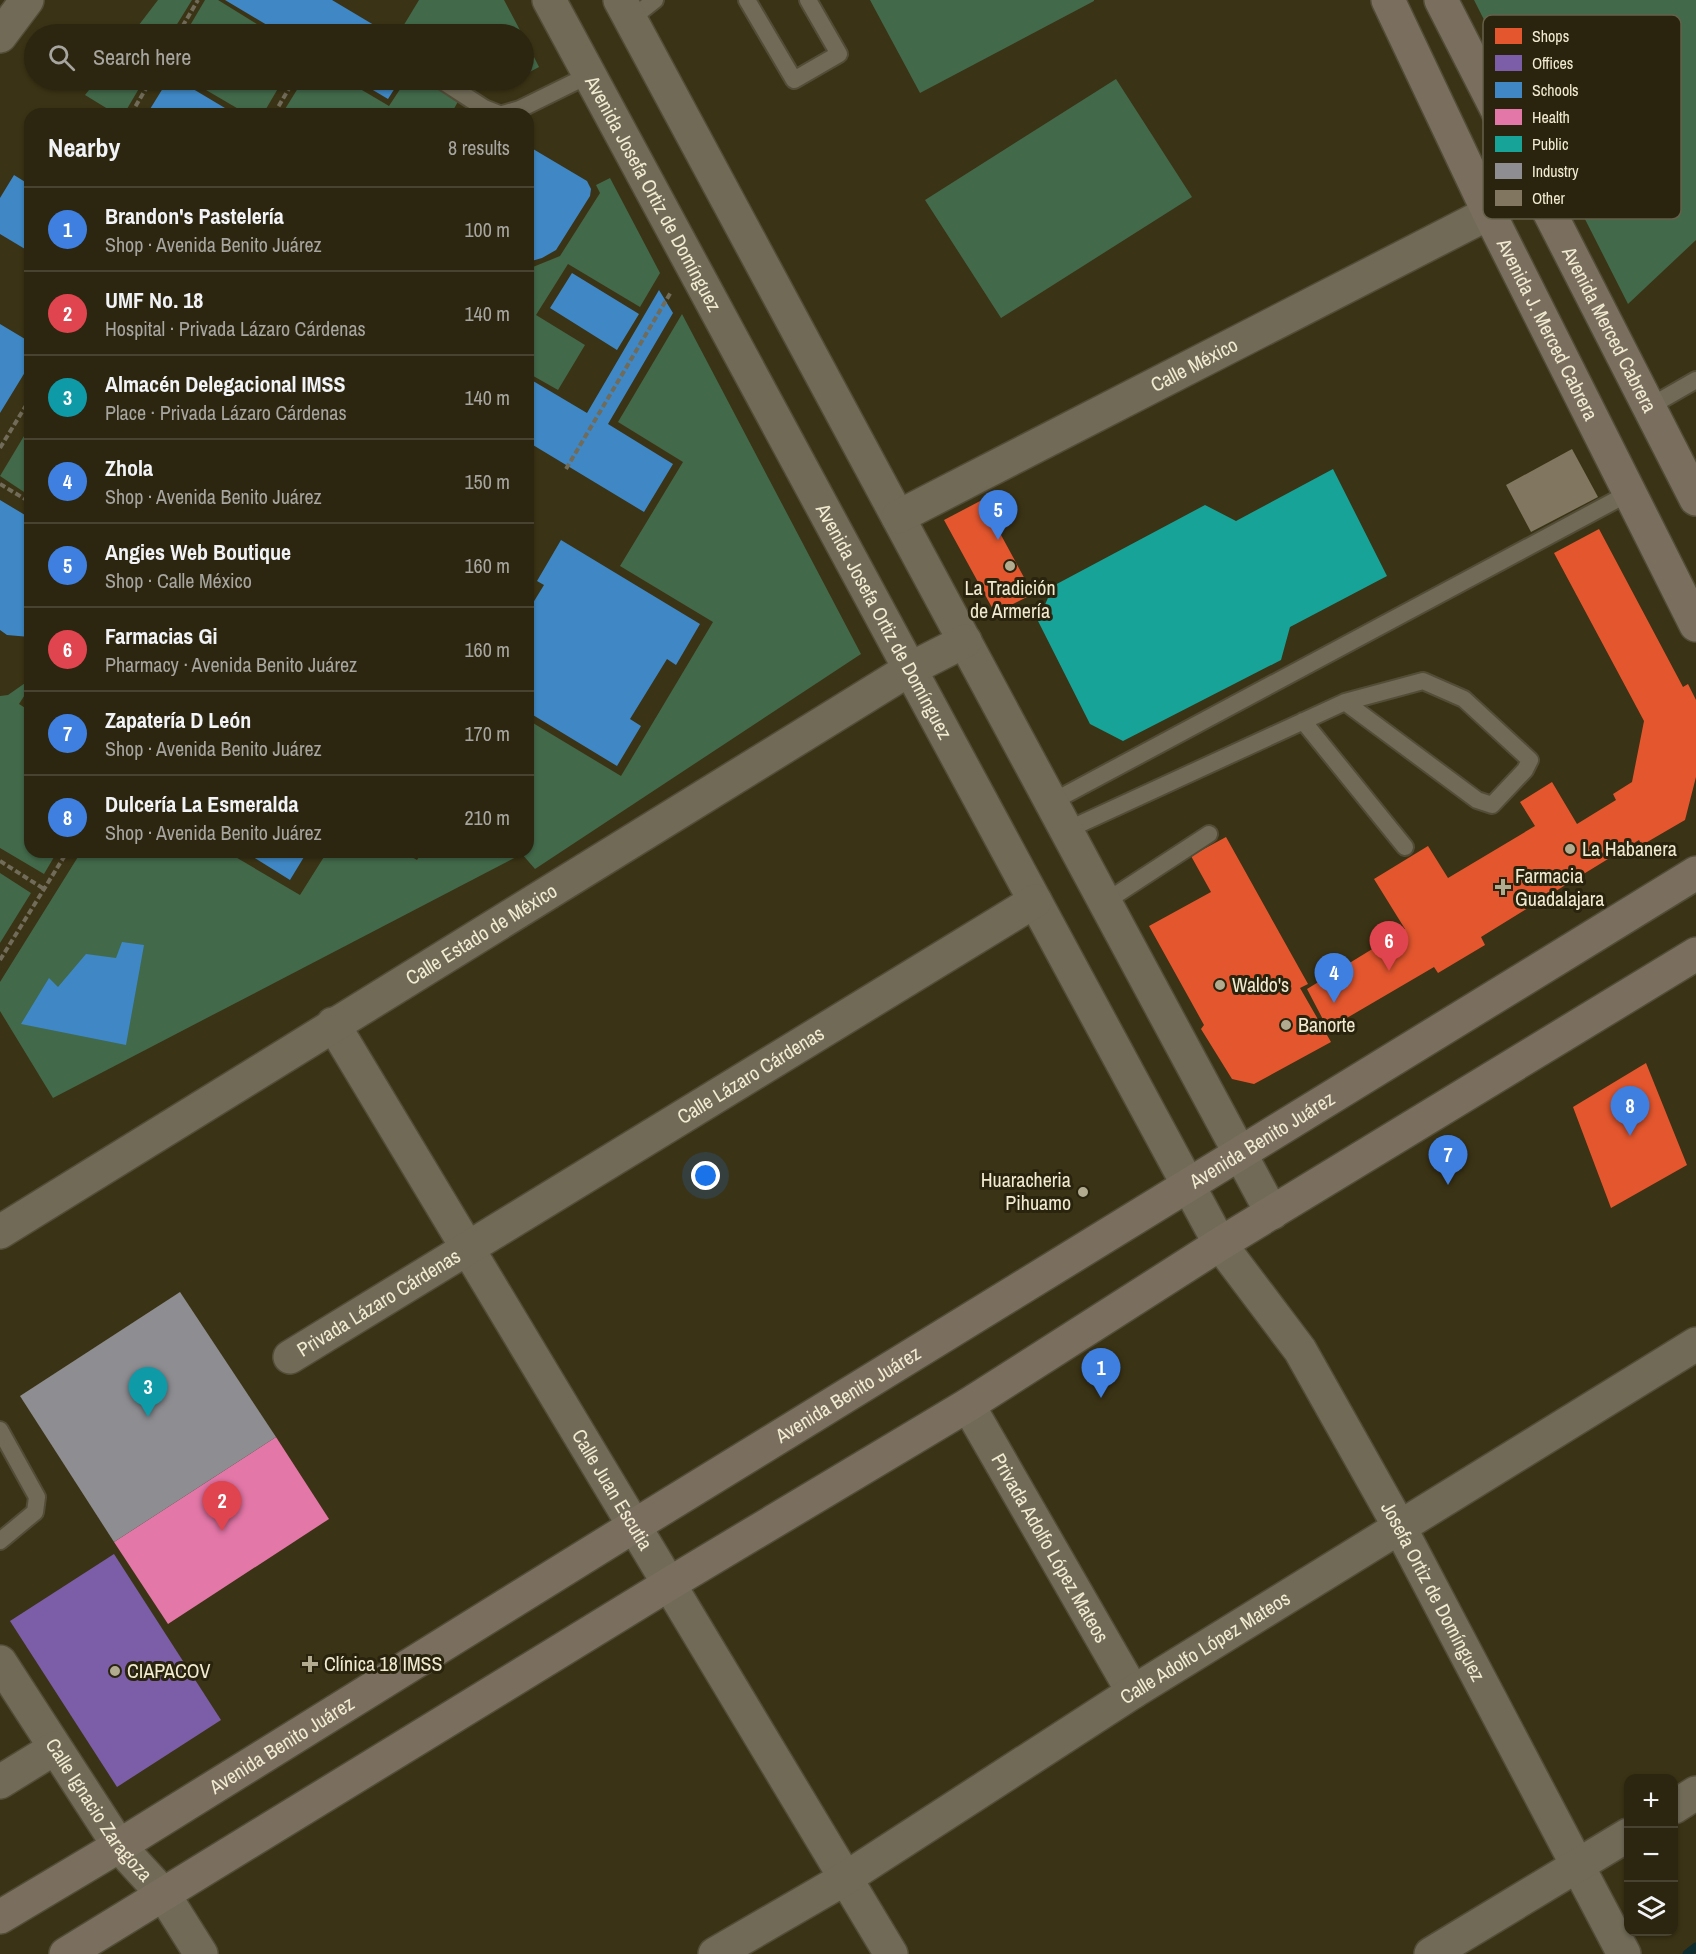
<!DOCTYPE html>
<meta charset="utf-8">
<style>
:root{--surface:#2c2610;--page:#38321e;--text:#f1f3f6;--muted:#a6a59f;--line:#484330;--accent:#0b8043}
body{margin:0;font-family:"Archivo Narrow",sans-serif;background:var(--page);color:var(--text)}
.controls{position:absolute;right:18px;bottom:18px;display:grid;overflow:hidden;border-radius:12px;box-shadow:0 2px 4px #0004}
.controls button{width:54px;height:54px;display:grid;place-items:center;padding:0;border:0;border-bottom:2px solid var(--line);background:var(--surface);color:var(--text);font:30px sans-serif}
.you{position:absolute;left:706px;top:1176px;width:21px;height:21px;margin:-15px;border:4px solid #fff;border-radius:50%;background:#1a73e8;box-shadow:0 0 0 9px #1a73e833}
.badge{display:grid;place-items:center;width:39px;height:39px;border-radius:50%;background:var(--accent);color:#fff;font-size:20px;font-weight:700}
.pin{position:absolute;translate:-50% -50px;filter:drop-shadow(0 2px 3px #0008)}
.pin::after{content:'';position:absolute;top:32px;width:21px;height:18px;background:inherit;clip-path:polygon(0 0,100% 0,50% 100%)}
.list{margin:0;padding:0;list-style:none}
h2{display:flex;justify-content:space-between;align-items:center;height:78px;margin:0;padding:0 24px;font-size:26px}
h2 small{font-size:20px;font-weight:400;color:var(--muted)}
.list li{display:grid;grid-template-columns:39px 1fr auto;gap:18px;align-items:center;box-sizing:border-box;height:84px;padding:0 24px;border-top:2px solid var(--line)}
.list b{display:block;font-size:22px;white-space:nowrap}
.list p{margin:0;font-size:20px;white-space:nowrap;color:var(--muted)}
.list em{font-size:20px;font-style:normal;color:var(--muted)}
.icon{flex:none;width:33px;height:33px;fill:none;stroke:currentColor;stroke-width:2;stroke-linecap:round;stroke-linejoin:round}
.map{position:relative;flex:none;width:1696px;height:1954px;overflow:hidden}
.search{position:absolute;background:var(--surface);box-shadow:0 2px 4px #0004;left:24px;top:24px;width:510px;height:66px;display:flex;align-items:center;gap:15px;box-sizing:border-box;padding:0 21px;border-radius:33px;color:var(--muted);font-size:22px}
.panel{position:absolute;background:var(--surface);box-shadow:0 2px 4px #0004;left:24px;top:108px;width:510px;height:750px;border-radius:18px}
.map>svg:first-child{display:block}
.green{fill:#42694a}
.shops{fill:#e4572e}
.offices{fill:#7b5ea7}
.schools{fill:#3f88c5}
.health{fill:#e377a8}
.public{fill:#17a398}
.industry{fill:#8d8d92}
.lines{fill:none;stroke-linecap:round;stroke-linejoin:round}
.stream{stroke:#0f2c2e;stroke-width:9}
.building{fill:#817761}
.service-casing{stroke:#534d38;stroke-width:20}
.minor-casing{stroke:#534d38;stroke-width:36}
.primary-casing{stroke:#534d38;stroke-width:36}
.path{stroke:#716b59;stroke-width:4;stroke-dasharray:6 3;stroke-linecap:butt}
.service{stroke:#706a57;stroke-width:16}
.minor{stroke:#706a57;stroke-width:33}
.primary{stroke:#7a6f5e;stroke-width:33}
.poi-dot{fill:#b2ab8f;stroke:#2a240f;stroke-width:2}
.labels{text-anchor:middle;stroke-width:6;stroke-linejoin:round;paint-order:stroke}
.street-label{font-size:20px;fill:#f2ebd1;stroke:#2a240f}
.poi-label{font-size:20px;fill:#f2ebd1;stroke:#2a240f;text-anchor:start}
.key{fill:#2a240f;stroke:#666049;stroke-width:1.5}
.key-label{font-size:16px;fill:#f2ebd1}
</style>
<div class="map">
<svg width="1696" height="1954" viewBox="0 0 1696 1954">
<rect width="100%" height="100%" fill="#3b3315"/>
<!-- green -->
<path class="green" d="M158 0H192L171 34H132Z
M205 0H218L273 34H185Z
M419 0H504L522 34H402L399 33Z
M870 0H1094V1L920 93Z
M1474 0H1696V240L1628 304Z
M524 37 539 67 524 75Z
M1116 79 1192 197 1001 318 925 200Z
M97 80H144L124 114H116L85 95Z
M189 80H283L263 114H247Z
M303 80H345L389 106 406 80H429L460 98 451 114H282Z
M610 178 660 273 640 307 568 264 536 315 585 345 558 390 528 373V269L560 256 600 193 596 185Z
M682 314 861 654 535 869 522 854 53 1098 0 1011V982L81 852H227L300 895 327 852H403L417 860 422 852H528V720L621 776 713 622 620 566 683 462 618 422Z
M30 426V496L0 476Z
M28 681 30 682V687L19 704 30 711V852H57L44 874 0 848V696L8 695Z
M0 873 31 893 0 943Z"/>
<!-- shops -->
<path class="shops" d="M982 500 1033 594 995 613 944 520Z
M1599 529 1683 687 1688 684 1696 700V777L1685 820 1642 845 1639 840 1481 937 1485 945 1438 973 1434 967 1328 1029 1307 989 1405 929 1374 879 1428 846 1448 878 1535 826 1520 802 1552 782 1577 824 1616 800 1613 794 1632 782 1644 721 1554 553Z
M1226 837 1308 984 1300 988 1331 1042 1254 1084 1232 1079 1201 1029 1204 1025 1149 926 1211 892 1191 856Z
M1646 1063 1687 1165 1611 1208 1573 1107Z"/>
<!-- offices -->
<path class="offices" d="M114 1554 221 1720 117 1787 10 1621Z"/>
<!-- schools -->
<path class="schools" d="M225 0H332L389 34H282Z
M168 80H178L235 114H147Z
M356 80H400L388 99Z
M528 146 587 181 591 189 590 196 556 250 542 258 528 262Z
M14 175 30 185V252L0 234V198Z
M572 273 639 314 617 350 550 308Z
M659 290 673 313 608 424 673 464 644 512 528 442V378L587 413Z
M0 324 30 342V364L0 413Z
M0 500 30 518V637L7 635 0 630Z
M561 540 700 624 676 665 667 659 630 719 641 726 617 766 528 712V611L544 585 537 581Z
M245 852H307L290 880Z
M122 942 144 945 126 1045 21 1024 49 978 58 987 86 954 116 958Z"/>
<!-- health -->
<path class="health" d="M276 1437 329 1519 168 1624 114 1542Z"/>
<!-- public -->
<path class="public" d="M1333 469 1387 576 1290 627 1281 660 1123 741 1090 724 1038 621 1053 586 1205 505 1236 521Z"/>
<!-- industry -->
<path class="industry" d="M180 1292 276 1437 114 1542 20 1396Z"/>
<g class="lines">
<!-- stream -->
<path class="stream" d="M1687 1954 1696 1947"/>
</g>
<!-- building -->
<path class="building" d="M1572 449 1598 497 1531 532 1506 485Z"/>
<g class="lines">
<defs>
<path id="service" d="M747 0 794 80 839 54 808 0
M631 19 655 0
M441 80 484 108 499 114
M503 114 520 109 589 75
M1649 407 1696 380
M1303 721 1405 847
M1052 802 1629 493
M1067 830 1345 702 1423 681 1464 699 1530 760 1525 770 1492 805 1477 800 1345 702
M1105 902 1209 834
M0 1430 37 1497 35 1512 0 1541"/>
<g id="minor">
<path id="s1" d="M549 0 1220 1244 1300 1350 1399 1526 1624 1954"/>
<path d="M620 0 1272 1213"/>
<path d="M0 36 27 0"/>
<path id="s2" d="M898 517 1489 213"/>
<path id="s3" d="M333 1024 891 1954"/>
<path id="s4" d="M0 1232 910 669 965 641"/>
<path id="s5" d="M290 1357 1035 901"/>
<path id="s6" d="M968 1405 1133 1692"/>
<path id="s7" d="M0 1662 119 1846 164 1895 201 1954"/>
<path d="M0 1782 55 1748"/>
<path d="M1674 1807 1696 1793"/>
<path id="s8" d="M715 1954 846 1878 1133 1692 1696 1344"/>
<path d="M1431 1954 1628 1835"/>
</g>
<g id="primary">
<path id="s9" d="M1388 0 1489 213 1696 625"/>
<path id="s10" d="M1441 0 1696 499"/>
<path id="s11" d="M0 1917 119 1846 634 1526 1696 873"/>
<path d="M66 1954 669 1584 968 1405 1220 1244 1696 954"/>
</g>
</defs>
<!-- service casing -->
<use href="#service" class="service-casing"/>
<!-- minor casing -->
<use href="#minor" class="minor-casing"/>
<!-- primary casing -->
<use href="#primary" class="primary-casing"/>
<!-- path -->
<path class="path" d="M178 34 198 0
M131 114 151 80
M274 114 294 80
M0 448 30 399
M566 469 671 292
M0 484 30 502
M29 672H30
M0 861 44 889
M0 960 67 852"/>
<!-- service -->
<use href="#service" class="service"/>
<!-- minor -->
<use href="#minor" class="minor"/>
<!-- primary -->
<use href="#primary" class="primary"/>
</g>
<!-- markers -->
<g class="poi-dot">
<circle cx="1010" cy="566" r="6"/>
<circle cx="1570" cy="849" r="6"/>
<path d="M1500 878h6v6h6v6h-6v6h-6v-6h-6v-6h6z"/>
<circle cx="1220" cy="985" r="6"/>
<circle cx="1286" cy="1025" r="6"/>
<circle cx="1083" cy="1192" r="6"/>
<path d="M307 1655h6v6h6v6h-6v6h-6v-6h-6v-6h6z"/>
<circle cx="115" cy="1671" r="6"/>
</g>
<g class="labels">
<!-- street labels -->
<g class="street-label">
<text dy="7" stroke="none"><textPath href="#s1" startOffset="220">Avenida Josefa Ortiz de Domínguez</textPath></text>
<text dy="7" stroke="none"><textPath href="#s10" startOffset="370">Avenida Merced Cabrera</textPath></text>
<text dy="7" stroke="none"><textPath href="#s9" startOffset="366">Avenida J. Merced Cabrera</textPath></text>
<text dy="7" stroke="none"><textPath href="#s2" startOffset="333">Calle México</textPath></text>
<text dy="7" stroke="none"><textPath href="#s1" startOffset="706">Avenida Josefa Ortiz de Domínguez</textPath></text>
<text dy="7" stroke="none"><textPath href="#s4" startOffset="566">Calle Estado de México</textPath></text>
<text dy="7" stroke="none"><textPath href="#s5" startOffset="540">Calle Lázaro Cárdenas</textPath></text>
<text dy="7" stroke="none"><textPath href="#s11" startOffset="1482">Avenida Benito Juárez</textPath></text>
<text dy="7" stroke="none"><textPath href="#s5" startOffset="104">Privada Lázaro Cárdenas</textPath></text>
<text dy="7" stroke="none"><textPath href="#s11" startOffset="996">Avenida Benito Juárez</textPath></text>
<text dy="7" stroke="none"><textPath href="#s3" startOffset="543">Calle Juan Escutia</textPath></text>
<text dy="7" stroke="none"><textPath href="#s6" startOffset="165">Privada Adolfo López Mateos</textPath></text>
<text dy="7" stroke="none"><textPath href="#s1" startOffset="1822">Josefa Ortiz de Domínguez</textPath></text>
<text dy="7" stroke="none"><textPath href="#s8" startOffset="578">Calle Adolfo López Mateos</textPath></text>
<text dy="7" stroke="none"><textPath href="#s11" startOffset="330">Avenida Benito Juárez</textPath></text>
<text dy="7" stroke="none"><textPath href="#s7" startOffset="178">Calle Ignacio Zaragoza</textPath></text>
</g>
<!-- poi labels -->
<g class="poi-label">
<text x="1010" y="595" text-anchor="middle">La Tradición<tspan x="1010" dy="23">de Armería</tspan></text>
<text x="1582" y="856">La Habanera</text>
<text x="1515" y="883">Farmacia<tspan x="1515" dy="23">Guadalajara</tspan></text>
<text x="1232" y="992">Waldo's</text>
<text x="1298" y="1032">Banorte</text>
<text x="1071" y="1187" text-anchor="end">Huaracheria<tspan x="1071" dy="23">Pihuamo</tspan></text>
<text x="324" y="1671">Clínica 18 IMSS</text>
<text x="127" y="1678">CIAPACOV</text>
</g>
</g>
<!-- legend -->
<rect x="1483" y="15" width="198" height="204" rx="9" class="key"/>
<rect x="1495" y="28" width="27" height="16" fill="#e4572e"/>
<rect x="1495" y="55" width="27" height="16" fill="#7b5ea7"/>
<rect x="1495" y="82" width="27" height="16" fill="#3f88c5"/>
<rect x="1495" y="109" width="27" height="16" fill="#e377a8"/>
<rect x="1495" y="136" width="27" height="16" fill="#17a398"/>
<rect x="1495" y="163" width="27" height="16" fill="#8d8d92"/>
<rect x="1495" y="190" width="27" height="16" fill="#817761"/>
<g class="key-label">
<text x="1532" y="42">Shops</text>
<text x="1532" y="69">Offices</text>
<text x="1532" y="96">Schools</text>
<text x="1532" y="123">Health</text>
<text x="1532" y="150">Public</text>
<text x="1532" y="177">Industry</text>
<text x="1532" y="204">Other</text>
</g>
</svg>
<div class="controls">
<button>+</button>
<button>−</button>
<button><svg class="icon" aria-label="layers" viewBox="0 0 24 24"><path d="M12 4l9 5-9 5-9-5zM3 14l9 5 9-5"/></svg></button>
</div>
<div class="you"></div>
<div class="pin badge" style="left:1101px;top:1398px;background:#3f7fe0">1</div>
<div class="pin badge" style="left:222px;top:1531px;background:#e0444e">2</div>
<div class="pin badge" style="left:148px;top:1417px;background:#0f9aa8">3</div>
<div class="pin badge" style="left:1334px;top:1003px;background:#3f7fe0">4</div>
<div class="pin badge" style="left:998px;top:540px;background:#3f7fe0">5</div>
<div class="pin badge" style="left:1389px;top:971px;background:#e0444e">6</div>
<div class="pin badge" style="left:1448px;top:1185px;background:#3f7fe0">7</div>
<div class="pin badge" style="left:1630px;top:1136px;background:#3f7fe0">8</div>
<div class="search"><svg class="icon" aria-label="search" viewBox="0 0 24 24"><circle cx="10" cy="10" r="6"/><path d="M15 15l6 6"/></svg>Search here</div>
<section class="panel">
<h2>Nearby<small>8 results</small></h2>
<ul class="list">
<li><span class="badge" style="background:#3f7fe0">1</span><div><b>Brandon's Pastelería</b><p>Shop · Avenida Benito Juárez</p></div><em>100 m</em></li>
<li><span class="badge" style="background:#e0444e">2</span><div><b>UMF No. 18</b><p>Hospital · Privada Lázaro Cárdenas</p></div><em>140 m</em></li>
<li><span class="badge" style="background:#0f9aa8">3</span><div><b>Almacén Delegacional IMSS</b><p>Place · Privada Lázaro Cárdenas</p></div><em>140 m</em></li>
<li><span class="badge" style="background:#3f7fe0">4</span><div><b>Zhola</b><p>Shop · Avenida Benito Juárez</p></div><em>150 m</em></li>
<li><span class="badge" style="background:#3f7fe0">5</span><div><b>Angies Web Boutique</b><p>Shop · Calle México</p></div><em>160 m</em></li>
<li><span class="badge" style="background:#e0444e">6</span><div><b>Farmacias Gi</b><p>Pharmacy · Avenida Benito Juárez</p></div><em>160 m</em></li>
<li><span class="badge" style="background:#3f7fe0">7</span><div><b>Zapatería D León</b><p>Shop · Avenida Benito Juárez</p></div><em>170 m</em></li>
<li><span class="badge" style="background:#3f7fe0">8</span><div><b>Dulcería La Esmeralda</b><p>Shop · Avenida Benito Juárez</p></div><em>210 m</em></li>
</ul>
</section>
</div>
